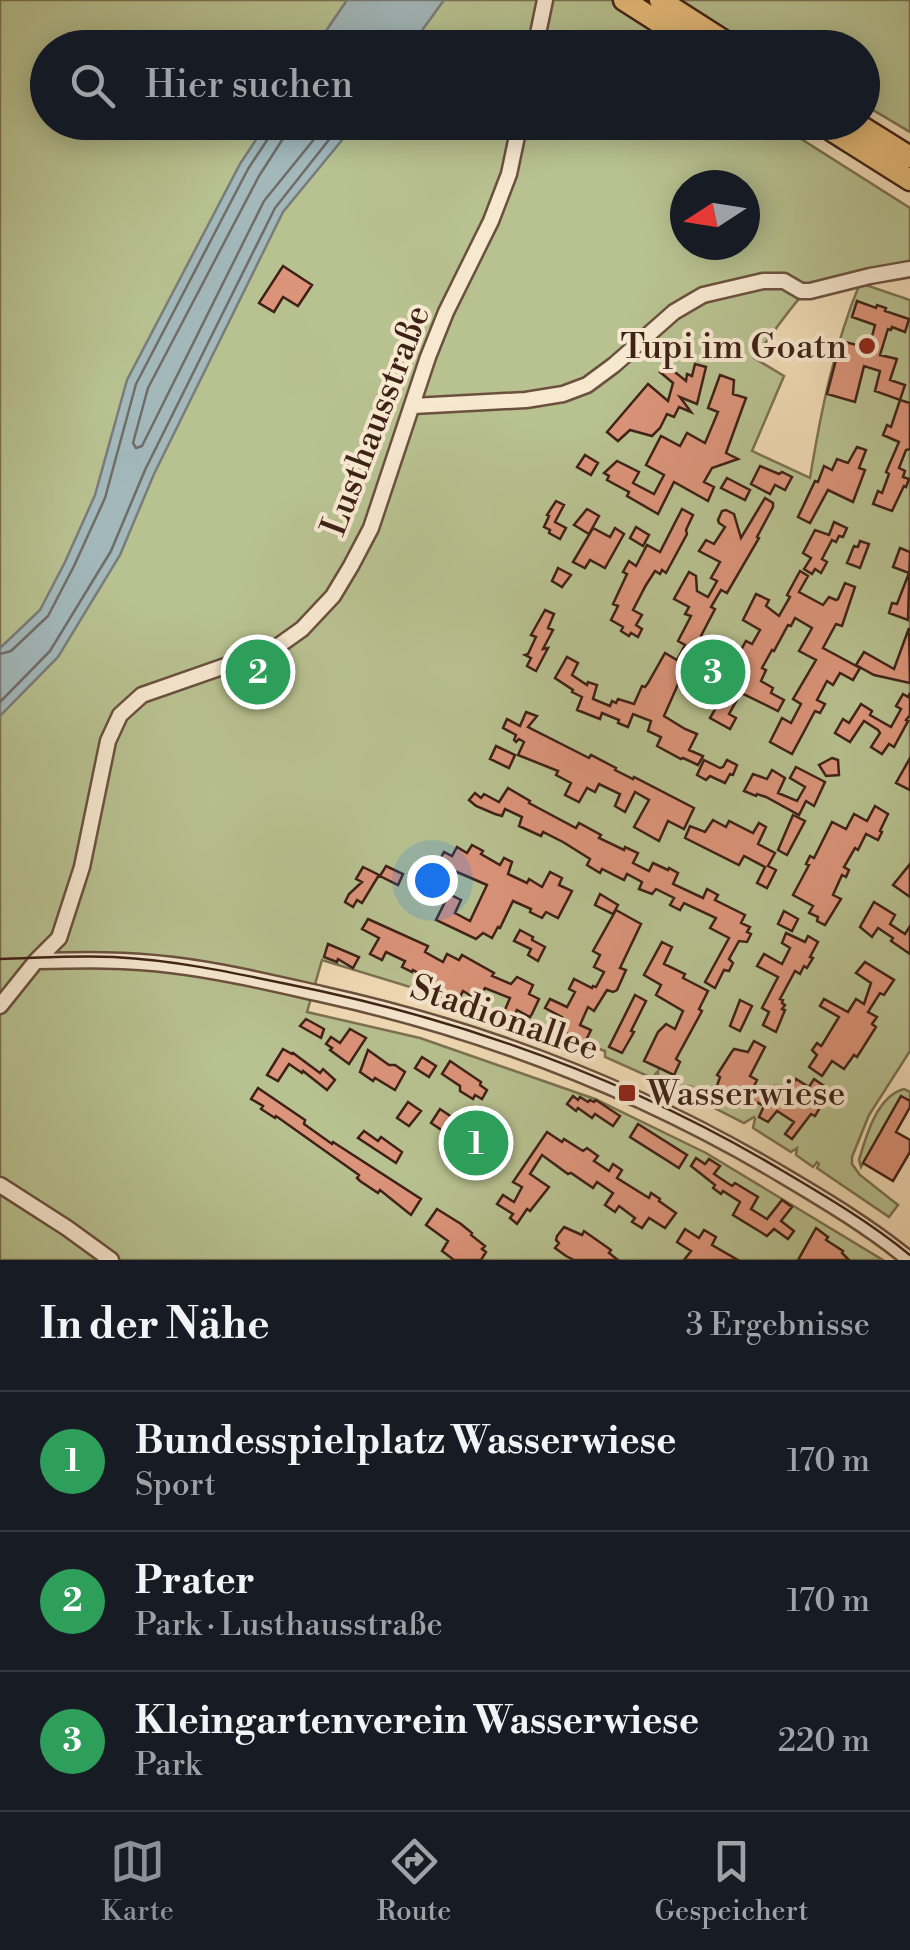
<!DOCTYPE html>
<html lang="de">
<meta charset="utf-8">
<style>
:root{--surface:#171b24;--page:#20242c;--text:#f1f3f6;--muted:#9ea1a6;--line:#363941;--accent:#8c9099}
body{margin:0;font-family:"Libre Bodoni",serif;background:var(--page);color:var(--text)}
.compass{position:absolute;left:670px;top:170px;width:90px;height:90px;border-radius:50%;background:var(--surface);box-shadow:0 5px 25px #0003;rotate:258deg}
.you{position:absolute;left:432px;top:880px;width:35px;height:35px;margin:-25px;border:8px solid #fff;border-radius:50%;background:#1a73e8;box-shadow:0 0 0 15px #1a73e833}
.badge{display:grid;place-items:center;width:65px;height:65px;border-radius:50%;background:var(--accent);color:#fff;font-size:32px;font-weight:700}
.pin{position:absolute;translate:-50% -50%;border:5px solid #fff;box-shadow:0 2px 10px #0006}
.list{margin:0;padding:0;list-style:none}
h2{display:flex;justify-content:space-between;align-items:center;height:130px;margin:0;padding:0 40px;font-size:42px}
h2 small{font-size:32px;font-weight:400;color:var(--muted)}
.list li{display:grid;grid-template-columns:65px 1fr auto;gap:30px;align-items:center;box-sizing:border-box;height:140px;padding:0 40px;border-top:2px solid var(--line)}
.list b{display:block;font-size:38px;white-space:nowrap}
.list p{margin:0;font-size:32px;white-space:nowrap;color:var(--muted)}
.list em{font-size:32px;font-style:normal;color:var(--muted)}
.icon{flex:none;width:55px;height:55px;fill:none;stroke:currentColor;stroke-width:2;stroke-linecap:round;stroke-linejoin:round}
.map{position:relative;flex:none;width:910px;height:1260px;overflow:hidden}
.search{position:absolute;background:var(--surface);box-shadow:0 5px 25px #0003;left:30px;right:30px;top:30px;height:110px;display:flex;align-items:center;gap:25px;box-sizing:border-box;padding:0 35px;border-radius:55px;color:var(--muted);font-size:38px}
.sheet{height:550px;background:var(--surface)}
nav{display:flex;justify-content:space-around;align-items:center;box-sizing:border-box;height:140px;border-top:2px solid var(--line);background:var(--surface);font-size:28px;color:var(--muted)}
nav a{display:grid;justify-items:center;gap:5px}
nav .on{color:var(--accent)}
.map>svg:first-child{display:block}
.green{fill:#b8c190;stroke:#7b7153;stroke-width:2.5;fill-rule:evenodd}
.water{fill:#a2b8bb;stroke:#7a7c79;stroke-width:2.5}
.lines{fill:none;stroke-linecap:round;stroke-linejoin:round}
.shore{stroke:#706c68;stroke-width:2.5}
.building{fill:#dc947a;stroke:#3e2116;stroke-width:2.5}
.minor-casing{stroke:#6b503e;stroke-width:19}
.highway-casing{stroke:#3e2116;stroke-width:25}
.minor{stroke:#f7e8d0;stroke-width:14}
.highway{stroke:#e9be7b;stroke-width:20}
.tram{stroke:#3e2116;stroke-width:2.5}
.poi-dot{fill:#8f2418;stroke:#f7e8d0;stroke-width:4}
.labels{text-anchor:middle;stroke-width:8;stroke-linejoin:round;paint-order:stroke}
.poi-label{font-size:35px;fill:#3e2116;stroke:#f7e8d0;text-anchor:end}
.street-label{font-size:35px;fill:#3e2116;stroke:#f7e8d0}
</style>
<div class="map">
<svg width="910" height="1260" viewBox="0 0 910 1260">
<rect width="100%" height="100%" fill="#f2dcb6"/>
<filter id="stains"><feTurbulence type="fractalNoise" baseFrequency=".002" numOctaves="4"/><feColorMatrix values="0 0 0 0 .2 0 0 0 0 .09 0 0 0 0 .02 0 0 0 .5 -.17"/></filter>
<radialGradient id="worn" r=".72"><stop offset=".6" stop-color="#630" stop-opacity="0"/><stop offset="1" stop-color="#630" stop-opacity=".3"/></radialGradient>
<!-- green -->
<path class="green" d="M0 0H910V132L863 104 862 48H48V122L801 123 795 135 910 208V263C890 264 822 276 809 288 791 305 770 338 754 358L784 376 752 451 810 478C821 411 834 346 860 283L910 300V1051L869 1115 852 1157V1164L860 1175 898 1205 889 1217 817 1168 819 1164 817 1162 813 1167 796 1155 797 1148 791 1152 753 1128 755 1119 754 1117 744 1123 691 1096 692 1087 688 1086 683 1091 658 1080V1071L652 1078 605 1057V1051L515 1019 322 960 307 1012 420 1038 595 1099 706 1153 883 1260H0ZM685 185H745V245H685Z
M904 1089 910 1092V1101L901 1097 861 1167 859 1160C866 1136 877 1096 904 1089Z"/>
<!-- water -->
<path class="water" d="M347 0H444L410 47H315Z
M267 123H356L283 212 154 474 120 555 58 657 0 716V648L40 610 65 562 95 495 127 380 240 164Z"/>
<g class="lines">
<!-- shore -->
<path class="shore" d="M287 122 284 137 259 176 148 388 133 443 136 448 142 446 264 201 328 122
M0 654 11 651 48 616 74 566 105 498 136 384 248 169 273 131 274 122
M0 702 50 651 111 551 145 470 275 208 343 122"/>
</g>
<!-- building -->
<path class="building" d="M283 266 312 285 298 306 283 297 274 312 259 303Z
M857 301 876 308 877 305 886 308 885 311 909 319 905 332 892 327 891 330 888 329 880 355 897 359 890 380 905 385 900 400 875 391 880 371 864 366 855 402 827 394 841 341 869 348 875 325 852 317Z
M695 364 706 367 697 404 680 397 691 412 679 407 674 417 667 414 660 428 652 436 630 430 618 441 607 432 648 384 668 401 673 383 660 372 666 365 686 381 687 374 692 376Z
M720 375 734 380 733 394 746 398 726 453 738 459 712 468 704 482 714 487 708 501 674 482 658 514 627 496 629 492 607 480 609 476 604 473 617 461 639 472 633 483 654 494 664 475 646 465 661 436 680 446 687 433 705 443 718 412 708 408Z
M900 400 910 403V449L906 450 899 468 905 471 903 477 909 479 906 487 904 486 892 511 873 504 878 491 882 493 889 474 886 472 899 442 883 435 887 425 891 427Z
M857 447 866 450 859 468 865 470 853 502 828 490 810 523 798 517 815 481 818 482 824 466 832 470 837 459 848 463Z
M585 455 598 463 591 475 577 467Z
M760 466 779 474 782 472 792 477 785 490 775 485 770 494 751 484Z
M727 478 750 490 745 500 721 488Z
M765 498 773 503V507L757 537 759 538 727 593 721 590 711 607 715 609 701 636 703 637 686 666 664 716 685 729 697 734 689 750 703 756 698 765 683 758 681 759 657 746 661 737 648 731 651 721 633 714 628 727 618 723 619 720 602 713 600 719 577 710 582 697 572 692 573 690 555 678 567 657 578 663 572 675 587 685 588 682 597 685 593 699 610 706 612 701 616 703 618 699 634 704 642 686 645 687 648 683 665 653 677 660 685 645 678 641 691 616 685 614 689 607 674 599 689 572 696 576 697 591 708 597 717 581 711 578 720 562 699 551 706 540 714 544 725 527 719 523 718 520 722 511 726 510 734 514 741 538Z
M556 501 564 505 555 522 566 528 560 539 549 533 550 530 544 527 549 516 547 515Z
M587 509 599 516 589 534 574 525Z
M682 509 693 515 686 530 687 534 666 573 662 570 660 574 655 571 646 585 633 610 642 615 636 625 642 629 638 637 631 633 629 636 621 631 623 627 611 620 618 606 613 604 627 574 623 572 629 561 636 566 647 545 660 552Z
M834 522 847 528 843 537 839 536 836 542 832 540 822 559 827 562 821 573 815 569 812 574 804 569 811 558 803 553 815 530 829 535Z
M636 527 649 535 643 546 630 538Z
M593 528 610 537 615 528 624 534 605 568 590 560 585 568 573 562Z
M860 541 869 544 860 568 847 563 854 546 858 547Z
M900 548 910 552 908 620 889 613 892 603 897 604 909 573 893 567Z
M558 568 571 575 562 587 552 581Z
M800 571 808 576 799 592 823 605 829 597 836 600 838 599 845 583 855 587 842 626 836 624 823 648 860 668 853 680 840 673 833 685 827 681 817 700 825 704 820 713 815 711 792 754 770 742 782 718 791 723 801 704 793 699 816 660 799 651 812 628 795 618 791 626 788 625 774 651 772 650 762 668 766 670 761 681 773 688 771 693 784 700 778 711 741 693 729 714 736 718 730 729 710 718 721 699 704 690 719 659 730 664 722 678 737 686 746 671 733 664 746 641 752 644 760 630 743 620 756 594 769 600 766 606 779 616 790 597 787 595Z
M545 610 554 614 548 628 553 630 543 649 548 648 536 671 527 666 531 658 525 655 528 654 536 637 531 635Z
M909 628 910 683 874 675 856 665 864 652 894 669Z
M910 693V715L906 720 908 721 894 747 889 744 882 754 871 747 880 733 878 730 864 721 850 742 835 733 843 719 849 723 861 704 872 711 870 715 891 727 901 709 896 706 903 694 908 697Z
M526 712 537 716 528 727 589 758 591 755 616 768 615 770 633 779 634 777 694 808 684 829 668 821 659 841 634 827 649 800 635 792 625 812 615 806 620 794 599 784 595 792 587 788 579 802 565 795 571 783 556 775 558 771 518 755 524 742 519 739 516 742 514 740 516 735 503 728 507 719 520 726Z
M496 746 515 755 509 768 490 759Z
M832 758 838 760 839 775 826 776 819 765Z
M910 758V790L896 783Z
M704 760 720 768 723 767 727 760 737 765 733 775 730 774 725 783 710 776 706 780 697 775Z
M796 767 825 782 814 806 806 801 799 815 766 797 757 794 756 796 744 791 753 774 767 779 772 770 785 778 778 793 797 801 805 787 790 778Z
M508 788 530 801 529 803 576 828 579 823 601 835 599 838 624 850 625 847 638 853 633 863 649 871 653 863 668 870 669 868 678 873 673 884 703 898 707 889 718 895 715 900 745 915 741 923 750 927 747 932 751 934 747 942 739 941 729 959 733 963 729 971 724 970 715 988 705 982 729 938 710 928 716 918 684 903 680 910 670 905 674 898 656 889 652 894 639 889 642 882 627 874 624 880 602 869 600 873 587 865 590 859 563 842 543 832 541 836 519 826 522 817 505 809 502 816 495 814 476 806 469 800 475 793 481 798 484 794 499 802Z
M875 806 888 814 880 831 882 832 878 840 866 834 858 850 855 848 844 867 849 870 846 877 842 875 833 895 841 899 825 925 817 921 818 917 809 913 813 906 793 895 809 865 806 864 810 856 814 858 832 822 846 829 854 814 867 821Z
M793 815 805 821 787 855 778 850Z
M713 820 726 827 729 821 753 833 759 823 766 827 758 844 775 853 768 866 776 870 767 888 757 883 765 867 744 856 739 865 685 838 690 826 705 832Z
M472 845 483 851 481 854 500 865 504 858 512 862 508 874 527 883 529 879 542 887 550 872 562 878 559 885 572 891 558 918 546 912 542 918 530 912 531 909 513 901 500 928 498 927 492 938 483 933 476 939 436 920 449 894 461 900 455 913 470 921 487 885 457 872 444 900 432 894 438 881 417 870 423 859 437 865 444 852 452 856 457 847 467 853Z
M910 864V897L893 885Z
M386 866 403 874 398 885 380 876Z
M363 867 379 875 362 903 357 900 353 907 345 902 349 894 362 882 356 879Z
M600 894 618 905 613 914 595 905Z
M874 902 895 915 890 924 905 934 910 926V954L891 941 893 938 878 928 872 937 860 927Z
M616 910 641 924 620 968 626 970 617 990 613 992 607 990 594 1011 588 1007 580 1025 591 1030 585 1042 557 1029 562 1017 545 1008 550 999 567 1007 575 992 569 989 574 979 592 988 593 986 596 987 604 972 594 967 600 955 593 951Z
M784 911 798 919 792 931 778 924Z
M368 919 428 946 425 952 443 962 447 954 459 960 462 955 494 973 492 976 511 984 517 977 533 985 529 994 539 999 532 1014 530 1017 517 1010 514 1016 504 1012 510 998 485 988 478 1000 463 991 459 999 442 990 440 994 430 989 433 982 413 970 412 972 402 967 405 961 386 952 382 960 370 954 379 938 362 929Z
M520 930 533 937 532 940 545 947 538 961 528 955 531 949 514 941Z
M786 933 805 942 808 936 818 942 810 957 813 958 807 968 804 966 800 974 795 971 780 999 783 1000 782 1003 785 1005 782 1009 785 1010 776 1032 763 1025 769 1012 762 1008 778 977 757 966 764 954 782 964 790 948 782 943Z
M662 942 672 947 664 964 685 974 683 978 708 991 699 1009 702 1011 676 1059 680 1062 674 1075 644 1061 658 1032 666 1024 675 1029 683 1011 656 995 661 985 644 975Z
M328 944 359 957 353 968 338 959 337 962 324 957Z
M865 962 894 980 884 995 880 993 868 1012 877 1017 872 1024 876 1027 857 1057 854 1055 844 1069 832 1061 822 1076 809 1067 817 1055 812 1050 817 1043 821 1046 822 1045 839 1017 820 1006 824 999 848 1012 856 999 864 1004 871 983 856 973Z
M635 995 646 1001 631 1031 634 1032 622 1053 609 1047Z
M740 1000 752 1006 740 1031 730 1026Z
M306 1019 324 1029 321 1038 300 1026Z
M350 1029 366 1038 349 1064 330 1050 332 1048 326 1044 331 1037 340 1043Z
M754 1041 765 1047 750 1076 757 1080 752 1090 767 1098 774 1086 777 1088 778 1086 788 1091 796 1079 809 1087 814 1079 830 1090 815 1116 811 1114 792 1139 785 1134 794 1122 777 1111 768 1122 759 1117 764 1106 742 1095 738 1105 715 1092 720 1077 717 1075 731 1053 734 1049 748 1052Z
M283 1049 292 1054 293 1053 320 1073 323 1069 335 1080 327 1090 303 1071 302 1073 289 1064 278 1081 267 1075Z
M368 1050 389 1065H395L405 1072 395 1090 375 1078 373 1081 360 1072Z
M422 1057 436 1066 429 1077 415 1068Z
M450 1061 481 1082 480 1085 487 1090 482 1099 475 1095 473 1099 460 1091V1086L442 1074Z
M258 1088 305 1120 304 1124 332 1144 333 1142 421 1199 411 1215 380 1190 378 1193 360 1181 357 1178 359 1175 276 1116 275 1118 261 1109 263 1106 251 1099Z
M573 1096 578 1100 580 1097 588 1102 590 1100 594 1102 596 1100 620 1116 613 1126 595 1114 592 1118 578 1108 576 1111 567 1104Z
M901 1096 910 1101V1107L896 1132 910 1140V1152L893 1181 863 1163Z
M408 1102 421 1111 409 1126 397 1118Z
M440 1109 468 1128 469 1134 465 1140 455 1139 431 1123Z
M638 1124 687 1155 679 1168 630 1137Z
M364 1131 378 1141 381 1137 402 1152 396 1163 358 1138Z
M547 1132 562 1142 564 1139 583 1151 587 1148 598 1156 594 1161 609 1171 613 1164 622 1170 617 1178 649 1198 651 1193 660 1199 659 1201 676 1213 665 1228 649 1218 642 1228 632 1222 635 1218 619 1206 615 1212 605 1205 613 1193 597 1182 593 1188 571 1173 568 1174 542 1155 530 1174 549 1187 530 1211 527 1209 517 1224 510 1218 513 1214 497 1204 503 1195 514 1202 522 1187 513 1182Z
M696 1158 705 1164 709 1159 720 1166 714 1174 732 1186 735 1183 758 1197 751 1209 767 1219 782 1200 792 1207 781 1221 794 1231 788 1239 774 1229 767 1236 733 1215 740 1202 723 1191 721 1194 713 1188 715 1185 691 1166Z
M437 1209 461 1224 472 1233 471 1235 485 1246 482 1249 486 1252 481 1260H454L442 1251 448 1241 426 1225Z
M564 1227 582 1235 584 1231 611 1250 609 1253 618 1260H574L566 1256 555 1248 559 1243 556 1240 557 1236Z
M816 1228 828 1237 826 1240 843 1251 842 1253 849 1260H798Z
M685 1229 699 1238 704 1230 716 1237 712 1245 738 1260H684L691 1251 677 1242Z"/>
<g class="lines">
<defs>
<path id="minor" d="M535 48 545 0
M413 406 526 400 563 394 587 385 614 365 674 312 703 295 763 281H784L801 291H810L870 276 910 269
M36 961C82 960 127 959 172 965 222 971 272 983 321 994 485 1030 640 1090 784 1176 828 1202 871 1228 910 1260
M0 1006 36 961 59 938 82 867 108 741 120 715 142 695 274 649 302 629 333 596 351 566 371 528 428 357 446 312 491 221 509 174 520 122
M0 1185 67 1228 111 1260"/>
<path id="highway" d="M624 0 699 48
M660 0 735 48
M818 122 910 180
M854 122 910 157"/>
</defs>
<!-- minor casing -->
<use href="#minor" class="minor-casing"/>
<!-- highway casing -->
<use href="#highway" class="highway-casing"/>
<!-- minor -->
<use href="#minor" class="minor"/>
<!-- highway -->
<use href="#highway" class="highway"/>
<!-- tram -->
<path class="tram" d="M0 959C38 958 76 955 114 957 173 960 230 972 287 984 463 1019 629 1079 783 1171 827 1197 871 1223 910 1255"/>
</g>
<!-- markers -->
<g class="poi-dot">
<circle cx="867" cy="346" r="10"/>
<rect x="617" y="1083" width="20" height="20" rx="5"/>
</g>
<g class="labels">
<!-- poi labels -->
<g class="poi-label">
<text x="847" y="358">Tupi im Goatn</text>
<text x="647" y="1105" text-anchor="start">Wasserwiese</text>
</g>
<!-- street labels -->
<g class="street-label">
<text transform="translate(375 420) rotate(-69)" y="12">Lusthausstraße</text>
<text transform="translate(505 1017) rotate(19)" y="12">Stadionallee</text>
</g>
</g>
<rect width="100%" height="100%" filter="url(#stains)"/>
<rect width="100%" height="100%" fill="url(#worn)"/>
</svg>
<svg class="compass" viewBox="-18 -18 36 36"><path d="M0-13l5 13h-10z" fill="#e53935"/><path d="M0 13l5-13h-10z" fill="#9ea1a6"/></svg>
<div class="you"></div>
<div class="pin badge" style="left:476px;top:1143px;background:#2e9e5b">1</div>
<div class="pin badge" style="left:258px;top:672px;background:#2e9e5b">2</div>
<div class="pin badge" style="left:713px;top:672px;background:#2e9e5b">3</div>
<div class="search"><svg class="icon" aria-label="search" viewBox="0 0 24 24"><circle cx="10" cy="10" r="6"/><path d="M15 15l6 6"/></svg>Hier suchen</div>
</div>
<section class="sheet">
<h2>In der Nähe<small>3 Ergebnisse</small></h2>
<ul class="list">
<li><span class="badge" style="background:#2e9e5b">1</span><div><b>Bundesspielplatz Wasserwiese</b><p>Sport</p></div><em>170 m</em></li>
<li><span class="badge" style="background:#2e9e5b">2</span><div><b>Prater</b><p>Park · Lusthausstraße</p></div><em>170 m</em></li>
<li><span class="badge" style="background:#2e9e5b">3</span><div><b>Kleingartenverein Wasserwiese</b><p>Park</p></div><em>220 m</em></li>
</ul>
</section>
<nav>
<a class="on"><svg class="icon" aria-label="map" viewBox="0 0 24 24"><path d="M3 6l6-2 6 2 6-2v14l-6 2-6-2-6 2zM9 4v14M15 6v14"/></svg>Karte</a>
<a><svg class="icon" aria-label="directions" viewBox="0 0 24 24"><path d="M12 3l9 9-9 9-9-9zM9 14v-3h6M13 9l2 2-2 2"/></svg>Route</a>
<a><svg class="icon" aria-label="saved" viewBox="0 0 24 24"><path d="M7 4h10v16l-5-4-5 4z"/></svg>Gespeichert</a>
</nav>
